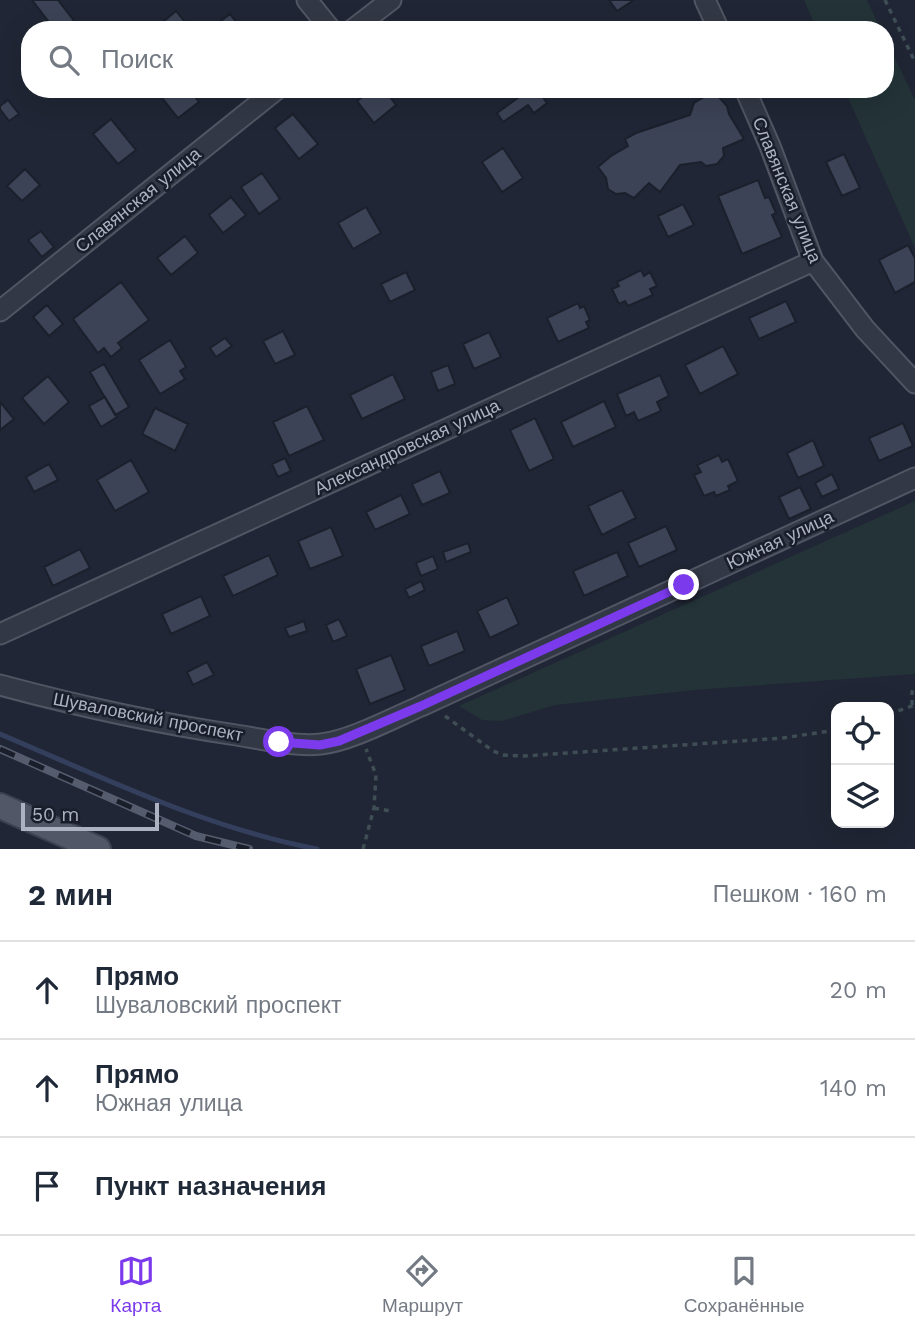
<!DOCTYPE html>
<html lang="ru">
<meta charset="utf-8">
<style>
:root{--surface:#fff;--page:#f6f6f7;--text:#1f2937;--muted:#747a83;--line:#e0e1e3;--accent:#7c3aed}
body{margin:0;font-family:"Work Sans",sans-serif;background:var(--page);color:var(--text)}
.controls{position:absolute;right:21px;bottom:21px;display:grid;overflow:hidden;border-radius:14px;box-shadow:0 7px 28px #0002}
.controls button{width:63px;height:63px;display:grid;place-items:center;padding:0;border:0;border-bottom:2px solid var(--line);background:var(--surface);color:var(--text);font:35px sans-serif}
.scale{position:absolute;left:21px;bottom:18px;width:138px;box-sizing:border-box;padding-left:7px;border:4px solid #adb2c3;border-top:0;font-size:19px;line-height:24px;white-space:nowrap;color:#adb2c3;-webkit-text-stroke:5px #191e2a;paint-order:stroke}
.stop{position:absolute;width:21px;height:21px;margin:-16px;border:5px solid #7c3aed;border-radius:50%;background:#fff}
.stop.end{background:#7c3aed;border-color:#fff;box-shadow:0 2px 7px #0008}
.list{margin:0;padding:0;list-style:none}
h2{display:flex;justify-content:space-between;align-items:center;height:91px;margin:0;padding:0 28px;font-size:30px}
h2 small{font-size:23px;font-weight:400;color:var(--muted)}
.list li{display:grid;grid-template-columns:46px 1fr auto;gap:21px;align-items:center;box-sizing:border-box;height:98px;padding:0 28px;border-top:2px solid var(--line)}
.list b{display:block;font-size:26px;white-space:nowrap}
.list p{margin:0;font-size:23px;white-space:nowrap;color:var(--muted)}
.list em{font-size:23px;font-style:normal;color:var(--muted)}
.icon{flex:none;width:38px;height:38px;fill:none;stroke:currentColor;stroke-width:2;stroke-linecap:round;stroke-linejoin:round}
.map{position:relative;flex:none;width:915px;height:849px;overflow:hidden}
.search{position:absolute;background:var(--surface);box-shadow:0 7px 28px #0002;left:21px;right:21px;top:21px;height:77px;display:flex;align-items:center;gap:18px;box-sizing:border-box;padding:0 24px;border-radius:28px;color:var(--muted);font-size:26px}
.sheet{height:385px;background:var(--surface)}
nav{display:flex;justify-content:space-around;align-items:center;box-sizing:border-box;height:98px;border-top:2px solid var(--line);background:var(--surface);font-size:19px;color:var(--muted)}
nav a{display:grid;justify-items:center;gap:4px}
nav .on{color:var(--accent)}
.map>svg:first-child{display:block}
.green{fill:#233337}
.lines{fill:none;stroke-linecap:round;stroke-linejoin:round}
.stream{stroke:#333f5d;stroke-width:5}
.building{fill:#3c4356;stroke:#1b202c;stroke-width:2}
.minor-casing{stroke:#515564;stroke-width:23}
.major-casing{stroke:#3d414f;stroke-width:28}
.path{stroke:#3f4e54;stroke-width:3.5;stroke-dasharray:5 5;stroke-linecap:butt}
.minor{stroke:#333846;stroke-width:19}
.major{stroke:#515766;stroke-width:24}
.rail-casing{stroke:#555c6d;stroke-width:8}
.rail{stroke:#191e2a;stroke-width:5;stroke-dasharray:16;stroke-linecap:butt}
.route{stroke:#7c3aed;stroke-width:9}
.labels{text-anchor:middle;stroke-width:5;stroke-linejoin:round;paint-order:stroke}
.street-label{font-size:18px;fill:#adb2c3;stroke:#191e2a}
</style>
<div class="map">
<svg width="915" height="849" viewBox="0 0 915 849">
<rect width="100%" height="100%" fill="#202635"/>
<!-- green -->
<path class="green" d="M804 0H867L881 30H817Z
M885 37 915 100V248L844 89H885Z
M915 501V674L694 690 555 705 502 721 482 720 459 706Z"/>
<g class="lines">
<!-- stream -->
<path class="stream" d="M0 734C104 778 206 828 317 849"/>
</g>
<!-- building -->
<path class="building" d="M32 0H58L81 30H55Z
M609 0H634L617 11Z
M176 11 188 26 183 30H159L157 27Z
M230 14 243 30H215L213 27Z
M155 89H189L199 102 178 118Z
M373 89H384L396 105 374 123 357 101Z
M530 89H537L547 103 534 113 528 105 503 122 497 113Z
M718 96 727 106 729 114 744 139 723 148 724 156 717 164 706 166 701 162 680 165 660 192 649 183 634 198 625 193 616 194 608 189 606 178 598 167 611 156 628 146 625 139 636 133 690 115 694 103 704 97Z
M8 100 19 114 9 121 0 109V106Z
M293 114 318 144 299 159 275 128Z
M111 119 136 150 118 164 93 134Z
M503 148 523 178 502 192 482 162Z
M844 154 860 188 842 196 826 162Z
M25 169 40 185 22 201 7 186Z
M262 173 280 199 259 214 241 187Z
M758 180 765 198 769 197 776 213 772 215 782 237 742 254 718 196Z
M231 197 246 215 223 233 209 215Z
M683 204 694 225 668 237 658 216Z
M366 207 381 233 353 249 338 223Z
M41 231 54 247 42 257 28 240Z
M185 236 198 253 171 275 157 258Z
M908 245 915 258V282L895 293 879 260Z
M641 270 644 276 650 272 657 286 650 289 653 295 628 306 625 301 619 304 612 289 619 286 617 282Z
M406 272 415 290 390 302 381 284Z
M121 282 149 320 118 343 122 348 111 357 104 348 98 353 73 319Z
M786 301 796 322 759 339 749 318Z
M578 303 580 308 584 306 590 320 586 322 589 328 558 342 547 318Z
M47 305 63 324 49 336 33 317Z
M283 331 295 355 275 364 263 341Z
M489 332 501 357 474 369 463 344Z
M225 338 232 346 216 357 210 348Z
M170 340 186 367 180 371 185 379 160 394 139 360Z
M723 346 738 374 700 394 685 365Z
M104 364 129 407 115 415 90 372Z
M448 365 455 384 438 391 431 372Z
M393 374 405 399 362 419 350 395Z
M660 375 669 396 657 402 661 411 638 421 634 412 626 416 617 394Z
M48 376 69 402 44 424 22 398Z
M105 397 117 417 101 427 89 406Z
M604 401 616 427 573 447 561 422Z
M0 402 14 419 0 430Z
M307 406 324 440 289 456 273 422Z
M155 408 188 424 175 451 142 434Z
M535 418 554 459 529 471 510 430Z
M903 423 913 446 879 461 869 438Z
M813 440 824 466 798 478 787 453Z
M719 455 722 462 728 459 738 481 728 486 730 490 716 496 714 492 704 496 694 475 701 472 697 465Z
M285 458 291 471 278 477 272 464Z
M131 460 149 492 115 511 97 480Z
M49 464 58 480 34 492 26 477Z
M440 471 450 493 422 505 412 484Z
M832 474 839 489 822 497 815 483Z
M800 487 811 509 789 519 779 497Z
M622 490 636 518 602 535 588 506Z
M401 495 410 514 375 530 366 512Z
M666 526 677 550 639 567 628 543Z
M331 527 343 556 310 569 298 541Z
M468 543 471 552 446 562 443 552Z
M80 549 90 568 53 586 44 567Z
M617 552 628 576 584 596 573 571Z
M269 555 278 575 233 596 223 576Z
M433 556 438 569 421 576 416 563Z
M421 581 425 590 409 598 405 589Z
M201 596 210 616 171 634 162 614Z
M507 597 519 624 490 638 477 611Z
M339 619 347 636 333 642 326 625Z
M304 621 307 631 289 637 285 628Z
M457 631 465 651 429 666 421 646Z
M391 655 405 690 370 704 356 669Z
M207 662 214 675 193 685 187 672Z"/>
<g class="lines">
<defs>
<path id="minor" d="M307 0 331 30
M705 0 719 30
M352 30 391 0
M745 89 770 146 813 261 865 329 915 383
M0 311 277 89
M0 634 813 261
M0 685C78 706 156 723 236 735 261 739 296 747 321 744 350 741 393 718 421 706L915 478"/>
<path id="major" d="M0 806 98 849"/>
</defs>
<!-- minor casing -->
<use href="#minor" class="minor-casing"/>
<!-- major casing -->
<use href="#major" class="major-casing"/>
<!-- path -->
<path class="path" d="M885 0 915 62
M912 705V692L915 687
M889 714 915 705
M445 716 493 751 503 755 524 756 783 738 836 730
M374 808 390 811
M363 849 374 808 376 775 366 749"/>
<!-- minor -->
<use href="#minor" class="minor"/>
<!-- major -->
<use href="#major" class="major"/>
<defs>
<path id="rail" d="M0 749 196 836 249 849"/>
</defs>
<!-- rail casing -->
<use href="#rail" class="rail-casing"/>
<!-- rail -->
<use href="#rail" class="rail"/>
</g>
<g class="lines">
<!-- route -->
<path class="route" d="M279 742 320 745 339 741 421 706 684 585"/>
</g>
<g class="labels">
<!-- street labels -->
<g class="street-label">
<text transform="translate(787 190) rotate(68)" y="6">Славянская улица</text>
<text transform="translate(138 200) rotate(-39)" y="6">Славянская улица</text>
<text transform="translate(407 447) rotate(-25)" y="6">Александровская улица</text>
<text transform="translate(780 540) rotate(-25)" y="6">Южная улица</text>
<text transform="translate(148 717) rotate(11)" y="6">Шуваловский проспект</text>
</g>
</g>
</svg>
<div class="controls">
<button><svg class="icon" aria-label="locate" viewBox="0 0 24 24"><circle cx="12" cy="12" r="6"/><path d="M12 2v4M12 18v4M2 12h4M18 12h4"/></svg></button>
<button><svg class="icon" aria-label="layers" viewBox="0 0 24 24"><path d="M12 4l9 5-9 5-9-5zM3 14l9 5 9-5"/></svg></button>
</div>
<div class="scale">50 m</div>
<div class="stop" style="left:279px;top:742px"></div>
<div class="stop end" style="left:684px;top:585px"></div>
<div class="search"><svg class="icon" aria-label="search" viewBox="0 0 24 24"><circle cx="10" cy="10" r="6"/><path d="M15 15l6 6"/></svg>Поиск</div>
</div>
<section class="sheet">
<h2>2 мин<small>Пешком · 160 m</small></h2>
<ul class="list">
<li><svg class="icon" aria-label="ahead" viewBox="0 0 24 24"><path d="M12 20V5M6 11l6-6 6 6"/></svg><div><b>Прямо</b><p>Шуваловский проспект</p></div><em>20 m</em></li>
<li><svg class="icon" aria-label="ahead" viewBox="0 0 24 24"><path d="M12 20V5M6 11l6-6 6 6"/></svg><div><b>Прямо</b><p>Южная улица</p></div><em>140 m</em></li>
<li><svg class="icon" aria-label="arrive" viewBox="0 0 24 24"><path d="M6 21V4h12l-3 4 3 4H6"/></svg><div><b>Пункт назначения</b></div></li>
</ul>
</section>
<nav>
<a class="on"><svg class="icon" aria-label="map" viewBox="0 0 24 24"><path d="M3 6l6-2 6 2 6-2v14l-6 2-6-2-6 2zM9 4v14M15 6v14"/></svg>Карта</a>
<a><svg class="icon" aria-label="directions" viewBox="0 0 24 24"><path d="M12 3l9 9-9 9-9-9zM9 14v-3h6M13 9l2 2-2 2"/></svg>Маршрут</a>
<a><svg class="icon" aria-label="saved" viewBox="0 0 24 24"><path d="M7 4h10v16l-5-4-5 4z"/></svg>Сохранённые</a>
</nav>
